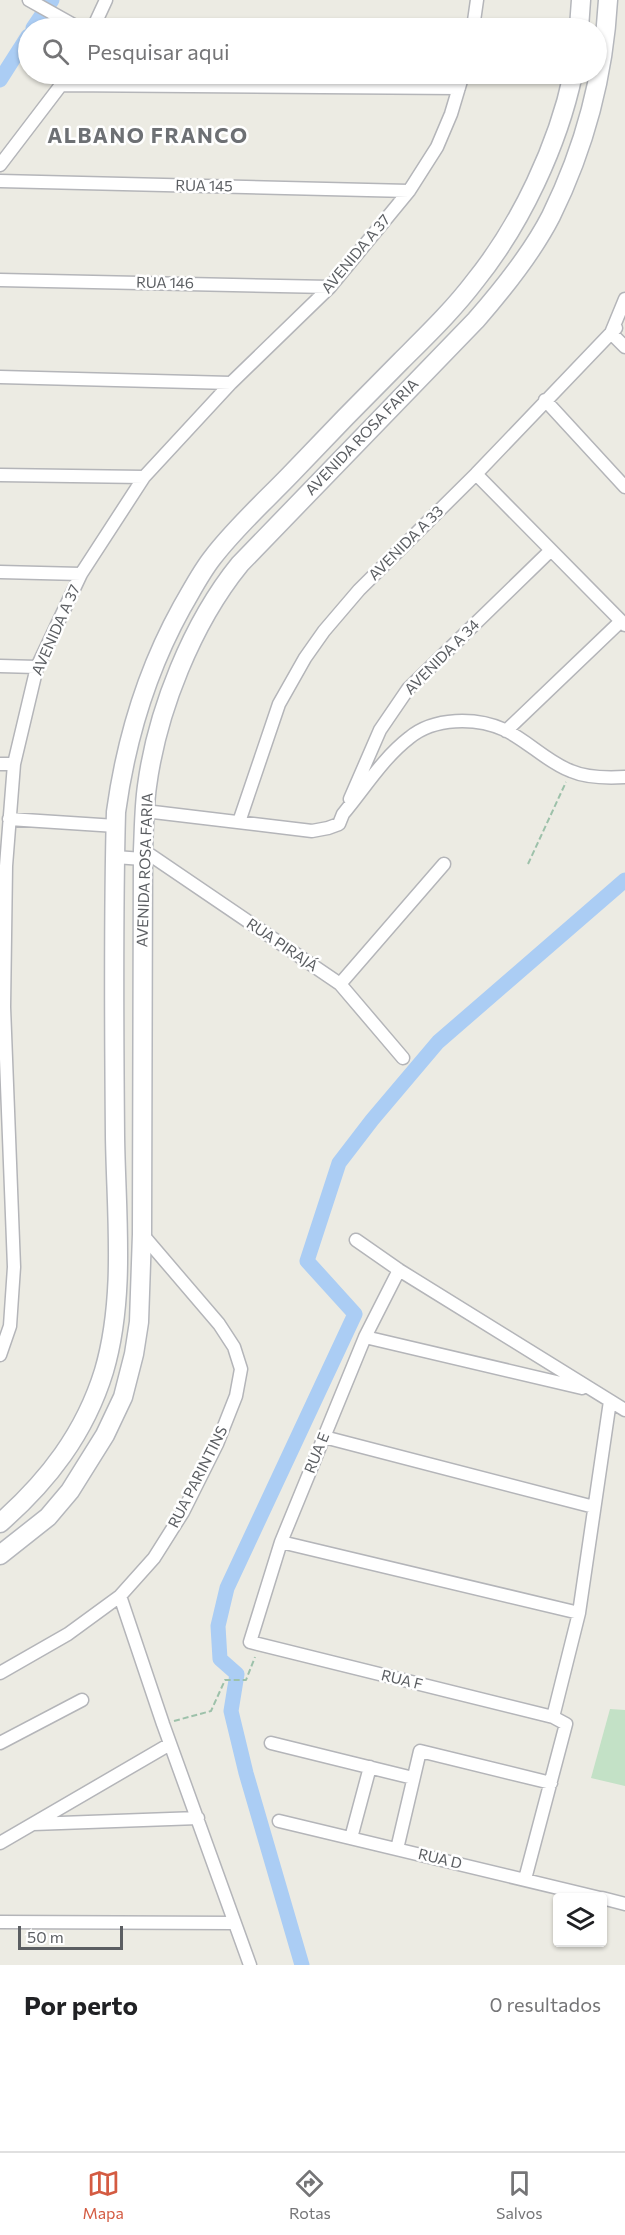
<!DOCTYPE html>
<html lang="pt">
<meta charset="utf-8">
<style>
:root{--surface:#fff;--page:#f6f6f6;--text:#202124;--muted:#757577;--line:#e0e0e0;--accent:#d45b42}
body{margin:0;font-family:Commissioner,sans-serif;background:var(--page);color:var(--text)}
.controls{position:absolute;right:18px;bottom:18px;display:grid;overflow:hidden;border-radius:6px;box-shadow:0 2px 4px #0004}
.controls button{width:54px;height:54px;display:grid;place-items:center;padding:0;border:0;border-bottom:2px solid var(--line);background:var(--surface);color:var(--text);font:30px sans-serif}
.scale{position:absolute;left:18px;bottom:15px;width:105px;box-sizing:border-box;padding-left:6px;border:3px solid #5b5e62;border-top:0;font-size:16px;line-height:21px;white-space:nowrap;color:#5b5e62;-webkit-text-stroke:4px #fff;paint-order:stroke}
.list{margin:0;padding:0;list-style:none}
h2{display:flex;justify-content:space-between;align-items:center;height:78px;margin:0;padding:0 24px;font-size:26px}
h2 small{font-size:20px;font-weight:400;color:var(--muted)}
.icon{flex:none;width:33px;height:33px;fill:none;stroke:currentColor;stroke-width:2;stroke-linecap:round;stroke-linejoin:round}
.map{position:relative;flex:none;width:625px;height:1965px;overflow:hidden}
.search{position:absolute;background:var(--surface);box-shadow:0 2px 4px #0004;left:18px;right:18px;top:18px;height:66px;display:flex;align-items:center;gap:15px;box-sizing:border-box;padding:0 21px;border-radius:33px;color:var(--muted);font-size:22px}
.sheet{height:186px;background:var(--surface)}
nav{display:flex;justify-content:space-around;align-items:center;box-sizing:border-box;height:84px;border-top:2px solid var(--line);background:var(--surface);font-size:16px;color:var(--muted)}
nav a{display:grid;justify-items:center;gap:3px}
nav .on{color:var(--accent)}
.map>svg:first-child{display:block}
.green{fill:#c3e1c6}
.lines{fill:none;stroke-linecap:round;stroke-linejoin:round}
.canal{stroke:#abcdf4;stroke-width:15}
.street-casing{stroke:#b4b5b9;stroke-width:15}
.secondary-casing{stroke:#b5b7bc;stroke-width:21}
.path{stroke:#9dc1aa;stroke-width:2;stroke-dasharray:6 3;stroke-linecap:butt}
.street{stroke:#fff;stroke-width:12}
.secondary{stroke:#fff;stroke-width:18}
.labels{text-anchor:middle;stroke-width:5;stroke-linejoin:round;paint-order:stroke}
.street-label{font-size:15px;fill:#5b5e62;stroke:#fff}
.district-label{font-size:21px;font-weight:bold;letter-spacing:1.5px;fill:#6d7074;stroke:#fff}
</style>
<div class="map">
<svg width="625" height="1965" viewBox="0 0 625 1965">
<rect width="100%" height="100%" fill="#ecebe3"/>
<!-- green -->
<path class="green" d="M610 1709 625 1710V1786L591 1778Z"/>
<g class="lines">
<!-- canal -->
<path class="canal" d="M33 28 52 0
M0 80 28 36
M302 1965 246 1773 231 1711 237 1674 220 1659 218 1626 227 1588 355 1314 307 1261 339 1163 372 1120 438 1042 625 880"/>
<defs>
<path id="street" d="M29 0 79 28
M93 28 106 0
M473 28 477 0
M61 85 459 88
M0 165 61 85 68 74
M0 181 409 191
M0 280 330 287
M616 328 611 333 625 347
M0 377 231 383
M545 400 625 487
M476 474 625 625
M0 475 144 477
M0 572 81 574
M0 666 37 667
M506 731 621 621
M0 764H14
M350 799 380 730 408 689 550 551
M145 811 312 831 328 828 339 824 343 814C364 789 383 758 409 738 434 717 476 717 505 730 528 741 547 762 571 771 587 778 608 778 625 777
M9 819 116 826
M239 822 279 704 305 658 324 631 359 590 476 474 611 333 625 299
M143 850 340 984 403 1058
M115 857 143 859
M340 984 444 864
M356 1240 399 1270 625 1410
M399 1270 365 1337 281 1542 250 1642 553 1717 566 1724 525 1879
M365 1337 582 1388
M0 1355 10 1326 14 1267 4 1007 6 866 14 764 37 667 81 574 144 477 231 383 330 287 409 191 437 147 451 114 463 74
M324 1437 594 1507
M281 1542 579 1613
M120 1596 163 1724 250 1965
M0 1673 68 1634 120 1596 154 1558 183 1512 217 1444 236 1396 241 1369 234 1347 219 1324 142 1234
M553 1717 579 1613 610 1401
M0 1743 82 1700
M271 1743 413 1778
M279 1821 600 1898
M33 1824 198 1818
M351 1838 370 1767
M0 1843 170 1744
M397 1849 420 1751 551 1783
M602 1898 625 1904
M0 1922 234 1923"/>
<path id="secondary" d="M579 28 581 0
M0 1523C48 1481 85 1433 104 1371 126 1296 116 1213 115 1136 114 1028 113 920 116 812 126 739 146 672 182 607 192 590 201 572 213 557 236 527 265 501 291 474 327 436 364 398 401 361 427 335 453 310 475 281 521 224 558 145 573 74
M0 1555 48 1517 70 1491 105 1435 123 1397 134 1354 139 1322 142 1234 143 850C144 829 144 807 147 786 157 711 192 623 240 564L476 320C504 288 532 253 551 216 584 149 604 74 608 0"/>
</defs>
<!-- street casing -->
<use href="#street" class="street-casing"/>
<!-- secondary casing -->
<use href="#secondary" class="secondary-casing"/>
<!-- path -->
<path class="path" d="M528 864 566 782
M174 1721 211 1711 225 1680H246L255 1657"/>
<!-- street -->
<use href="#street" class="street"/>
<!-- secondary -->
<use href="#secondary" class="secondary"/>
</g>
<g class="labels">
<!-- street labels -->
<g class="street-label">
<text transform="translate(204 186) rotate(1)" y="5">RUA 145</text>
<text transform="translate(356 254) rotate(-50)" y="5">AVENIDA A 37</text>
<text transform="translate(165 283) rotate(1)" y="5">RUA 146</text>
<text transform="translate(362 437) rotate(-46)" y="5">AVENIDA ROSA FARIA</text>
<text transform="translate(406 543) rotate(-45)" y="5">AVENIDA A 33</text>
<text transform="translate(56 630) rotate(-66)" y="5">AVENIDA A 37</text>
<text transform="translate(442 657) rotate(-45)" y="5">AVENIDA A 34</text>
<text transform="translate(145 870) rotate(-88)" y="5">AVENIDA ROSA FARIA</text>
<text transform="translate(282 945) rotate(34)" y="5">RUA PIRAJÁ</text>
<text transform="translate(317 1453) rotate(-68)" y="5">RUA E</text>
<text transform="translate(198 1477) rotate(-63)" y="5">RUA PARINTINS</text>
<text transform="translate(402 1680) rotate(14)" y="5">RUA F</text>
<text transform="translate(440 1859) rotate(13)" y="5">RUA D</text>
</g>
<!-- district labels -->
<g class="district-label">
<text x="148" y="143">ALBANO FRANCO</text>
</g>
</g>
</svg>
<div class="controls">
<button><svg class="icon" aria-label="layers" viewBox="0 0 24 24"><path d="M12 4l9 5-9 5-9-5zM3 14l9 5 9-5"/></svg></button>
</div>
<div class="scale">50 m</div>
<div class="search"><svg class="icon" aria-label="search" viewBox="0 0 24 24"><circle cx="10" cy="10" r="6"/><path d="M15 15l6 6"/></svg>Pesquisar aqui</div>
</div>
<section class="sheet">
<h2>Por perto<small>0 resultados</small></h2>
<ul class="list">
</ul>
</section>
<nav>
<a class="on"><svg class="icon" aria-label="map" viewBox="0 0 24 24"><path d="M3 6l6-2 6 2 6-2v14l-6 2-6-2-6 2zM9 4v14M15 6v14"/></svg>Mapa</a>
<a><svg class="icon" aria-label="directions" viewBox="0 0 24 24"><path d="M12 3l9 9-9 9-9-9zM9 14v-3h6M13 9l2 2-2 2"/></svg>Rotas</a>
<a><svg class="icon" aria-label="saved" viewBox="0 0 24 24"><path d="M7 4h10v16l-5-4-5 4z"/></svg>Salvos</a>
</nav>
